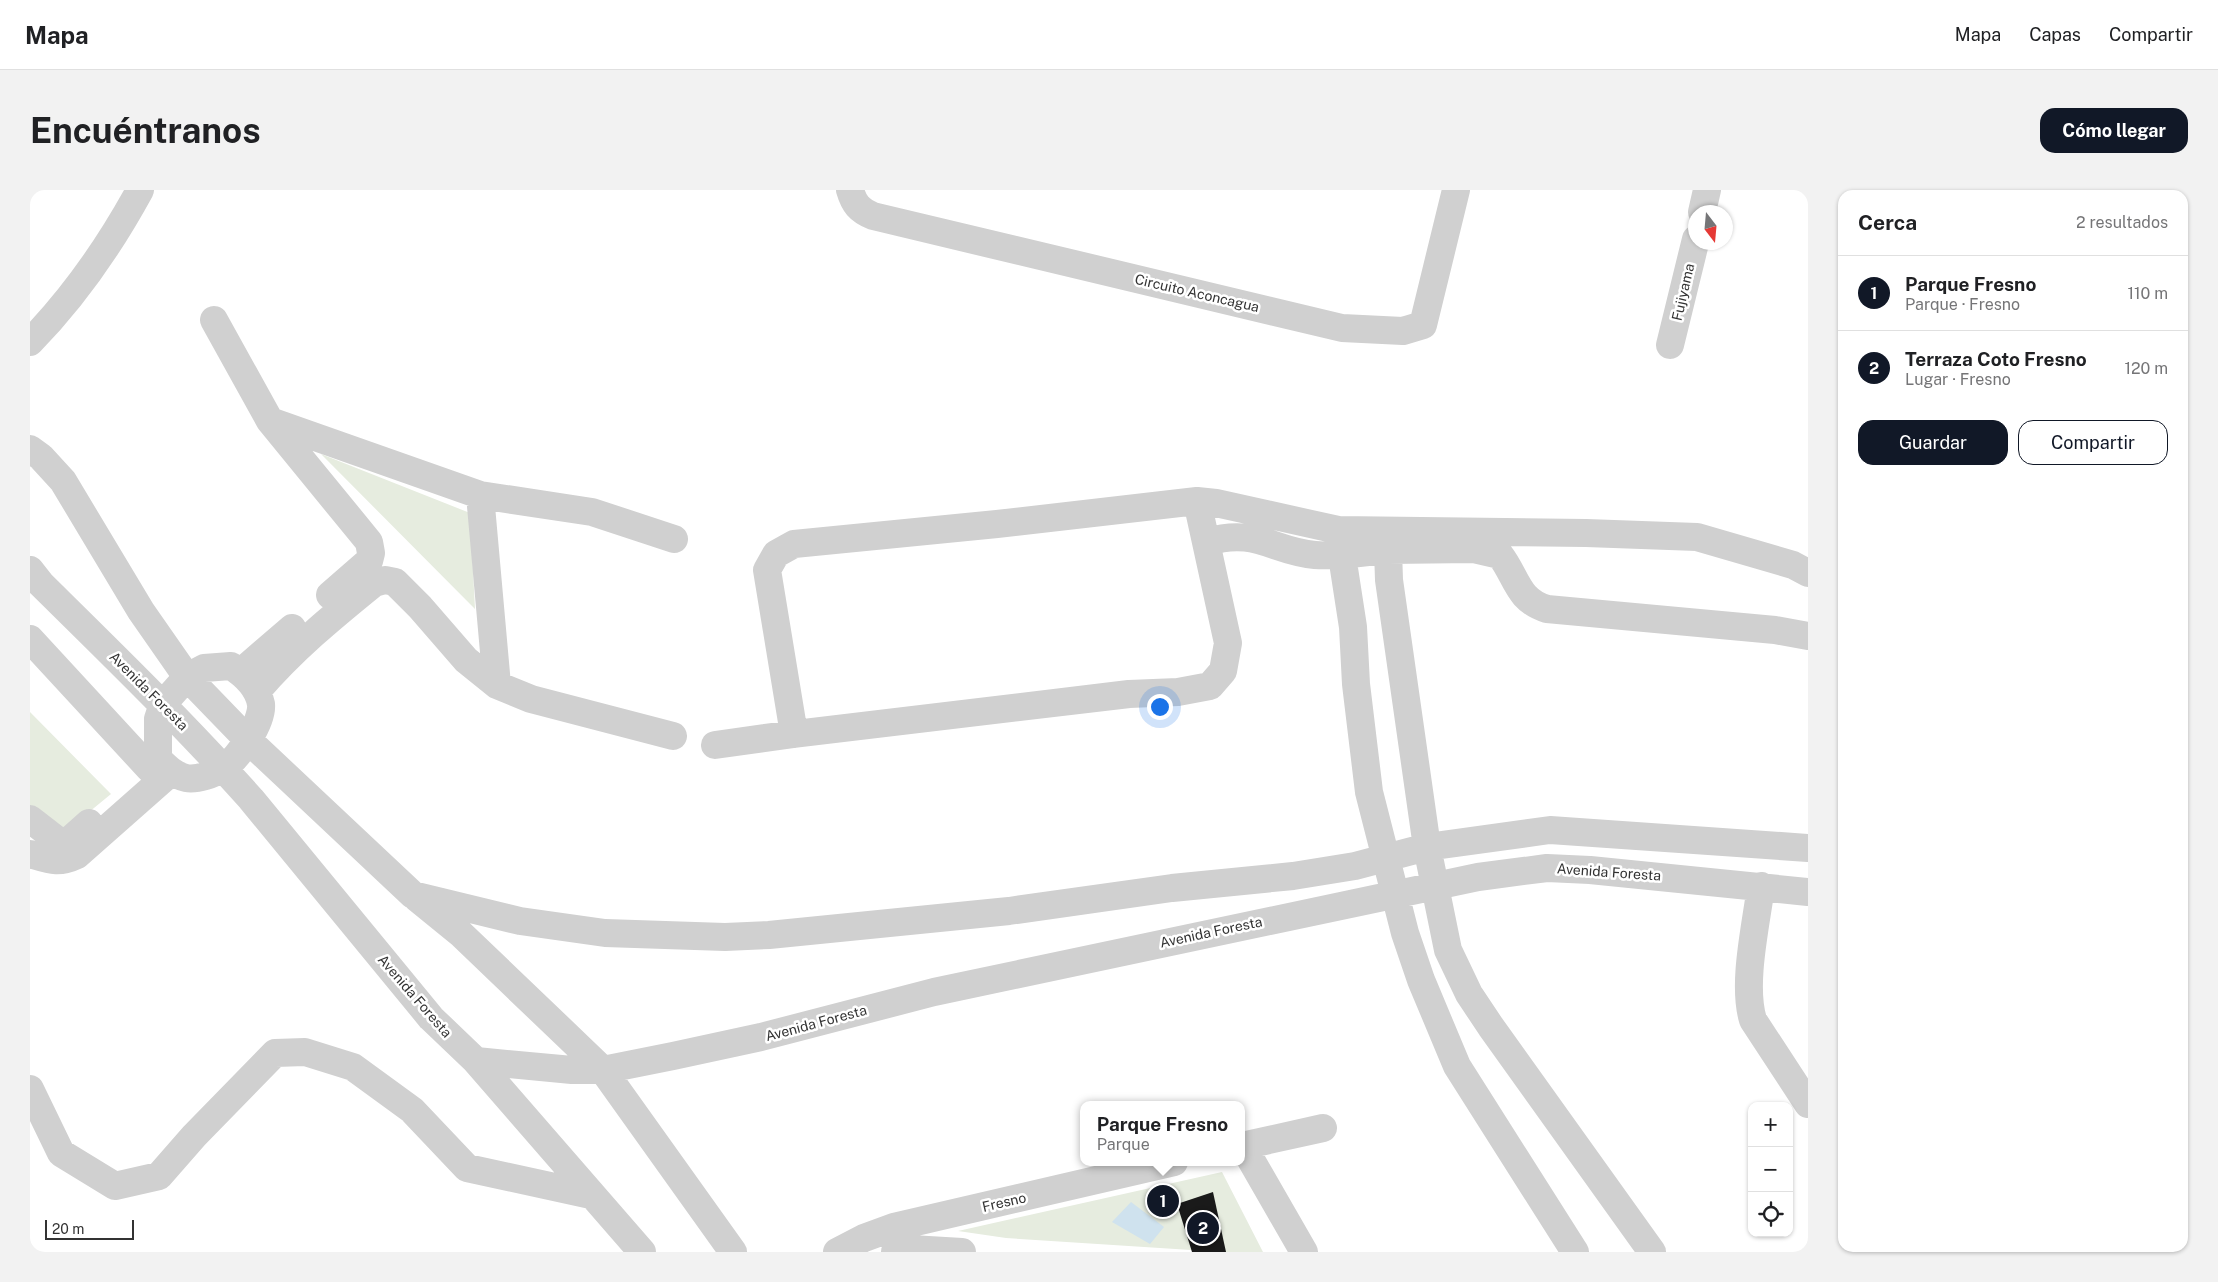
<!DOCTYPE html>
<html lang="es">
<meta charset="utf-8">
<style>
:root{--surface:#fff;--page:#f2f2f2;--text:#202124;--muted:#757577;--line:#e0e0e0;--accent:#111827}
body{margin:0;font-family:"Public Sans",sans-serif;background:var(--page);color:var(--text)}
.controls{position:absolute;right:15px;bottom:15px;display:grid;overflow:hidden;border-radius:10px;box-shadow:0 1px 4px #0004}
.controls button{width:45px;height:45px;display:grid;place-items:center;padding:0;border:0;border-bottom:1px solid var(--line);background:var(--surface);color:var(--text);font:25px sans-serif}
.compass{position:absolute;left:1658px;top:15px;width:45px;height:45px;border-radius:50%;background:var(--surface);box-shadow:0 1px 4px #0004;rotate:164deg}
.scale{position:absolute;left:15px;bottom:12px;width:89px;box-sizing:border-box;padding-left:5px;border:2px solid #333;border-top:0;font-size:14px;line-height:18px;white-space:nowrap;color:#333;-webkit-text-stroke:4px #fff;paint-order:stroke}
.you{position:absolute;left:1129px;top:516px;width:18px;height:18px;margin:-12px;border:4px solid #fff;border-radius:50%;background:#1a73e8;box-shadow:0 0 0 8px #1a73e833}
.badge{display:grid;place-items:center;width:32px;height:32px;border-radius:50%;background:var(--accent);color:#fff;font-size:16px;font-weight:700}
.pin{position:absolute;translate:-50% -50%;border:2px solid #fff;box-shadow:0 1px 5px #0006}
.popup{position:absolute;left:1050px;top:911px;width:165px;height:65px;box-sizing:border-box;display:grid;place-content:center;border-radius:10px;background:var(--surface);filter:drop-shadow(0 1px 4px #0005);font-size:16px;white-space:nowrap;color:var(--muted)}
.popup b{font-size:19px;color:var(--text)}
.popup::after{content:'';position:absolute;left:50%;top:100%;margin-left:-10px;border:10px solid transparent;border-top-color:var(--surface)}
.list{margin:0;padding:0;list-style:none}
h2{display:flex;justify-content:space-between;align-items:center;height:65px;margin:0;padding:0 20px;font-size:21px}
h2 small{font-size:16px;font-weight:400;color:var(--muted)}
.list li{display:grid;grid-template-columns:32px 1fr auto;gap:15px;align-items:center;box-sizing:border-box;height:75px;padding:0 20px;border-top:1px solid var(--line)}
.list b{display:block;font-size:19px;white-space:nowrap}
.list p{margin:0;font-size:16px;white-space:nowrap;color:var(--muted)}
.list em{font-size:16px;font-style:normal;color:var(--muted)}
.actions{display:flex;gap:10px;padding:15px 20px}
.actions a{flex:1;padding:11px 0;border:1px solid var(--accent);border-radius:15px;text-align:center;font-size:18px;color:var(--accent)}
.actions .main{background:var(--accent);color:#fff}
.icon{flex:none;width:28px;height:28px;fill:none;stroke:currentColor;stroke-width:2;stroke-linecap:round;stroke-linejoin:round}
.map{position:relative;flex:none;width:1778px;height:1062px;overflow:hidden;border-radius:15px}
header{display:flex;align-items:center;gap:30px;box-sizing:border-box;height:70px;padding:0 25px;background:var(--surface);border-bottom:1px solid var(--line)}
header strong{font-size:24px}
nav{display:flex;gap:28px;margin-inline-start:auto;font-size:18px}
.intro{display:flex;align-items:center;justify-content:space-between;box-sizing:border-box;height:120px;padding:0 30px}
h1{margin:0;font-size:35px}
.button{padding:12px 22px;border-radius:15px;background:var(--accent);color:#fff;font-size:18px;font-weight:700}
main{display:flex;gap:30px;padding:0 30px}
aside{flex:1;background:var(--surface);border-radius:15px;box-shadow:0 1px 4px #0004}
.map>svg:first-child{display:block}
.green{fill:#e6ecdf}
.water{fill:#cfe2ee}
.building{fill:#1a1a1a}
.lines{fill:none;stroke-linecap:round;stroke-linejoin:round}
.minor{stroke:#d0d0d0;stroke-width:28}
.labels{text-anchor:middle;stroke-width:5;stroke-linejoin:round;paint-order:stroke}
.street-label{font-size:14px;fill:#333;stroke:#fff}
</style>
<header>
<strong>Mapa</strong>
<nav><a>Mapa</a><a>Capas</a><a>Compartir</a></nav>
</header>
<div class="intro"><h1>Encuéntranos</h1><a class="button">Cómo llegar</a></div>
<main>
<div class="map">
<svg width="1778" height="1062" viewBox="0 0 1778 1062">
<rect width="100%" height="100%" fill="#fff"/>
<!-- green -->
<path class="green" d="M291 264 440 323 445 419Z
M0 522 81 604 36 641 0 618Z
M1192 982 1233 1062H1192L976 1048 928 1041Z"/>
<!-- water -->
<path class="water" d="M1101 1012 1134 1037 1120 1054 1082 1032Z"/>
<!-- building -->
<path class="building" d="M1183 1002 1196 1062H1162L1147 1014Z"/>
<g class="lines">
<!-- minor -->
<path class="minor" d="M820 0C824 14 829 20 843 26L1312 138 1373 141 1393 135 1426 0
M1672 22 1677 0
M184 130 240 231 339 352 341 363 339 371 300 405
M0 152C44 107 80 55 110 0
M1640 155 1666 49
M240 231 450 305 562 322 644 349
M0 259 11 267 33 291 111 421 157 487 218 550 383 705 490 731 575 743 695 747 739 745 979 721 1142 698 1263 686 1325 676 1397 657 1520 640 1778 658
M450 305 467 495
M1308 340 1323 437 1326 494 1339 602 1375 743 1391 790 1427 876 1545 1062
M1177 352C1226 337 1242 361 1285 365 1308 367 1335 362 1358 360V343
M0 380 11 394C83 465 154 534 221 609L401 828 446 871 542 880H573L643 866 731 847 904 802 1448 687 1517 678 1560 680 1778 702
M0 449 119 578
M201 476C215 485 228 497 231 514 233 532 208 569 193 578 184 584 167 590 156 588 144 585 137 578 128 569V529L133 514 157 487 174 478Z
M211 482 262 438
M227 501C262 460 302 427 344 393L355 390 365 392 390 417 436 470 467 495 501 509 643 546
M764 544 737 380 746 364 764 354 967 334 1167 311 1186 313 1308 340 1556 343 1667 347 1763 375 1778 383
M685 555 764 544 1099 504 1148 502 1180 496 1193 481 1198 453 1167 311
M0 629 31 653 41 649 59 633
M0 664C20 670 28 674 47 665L141 582
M1731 696C1726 735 1712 794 1723 830L1778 914
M388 709 431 744 573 880 703 1062
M446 871 612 1062
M0 899 31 963 85 996 129 986 164 946 245 863 275 862 323 877 382 920 437 978 561 1005
M1212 956 1293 938
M1213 956 1274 1062
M807 1062 834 1048 864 1037 1144 972
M865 1062 881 1059 932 1062
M1622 1062 1461 837 1439 804 1418 760 1397 657 1359 390 1358 360 1444 359 1470 365C1487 387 1487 410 1517 419L1745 440 1778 446"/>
</g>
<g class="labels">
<!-- street labels -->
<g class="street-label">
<text transform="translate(1653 102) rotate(-77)" y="5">Fujiyama</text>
<text transform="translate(1167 103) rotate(13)" y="5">Circuito Aconcagua</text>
<text transform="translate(119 501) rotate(45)" y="5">Avenida Foresta</text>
<text transform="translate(1579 682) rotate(4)" y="5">Avenida Foresta</text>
<text transform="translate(1181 742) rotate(-12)" y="5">Avenida Foresta</text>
<text transform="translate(385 806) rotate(49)" y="5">Avenida Foresta</text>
<text transform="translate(786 833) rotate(-15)" y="5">Avenida Foresta</text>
<text transform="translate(974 1012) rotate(-13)" y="5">Fresno</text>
</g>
</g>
</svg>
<div class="controls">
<button>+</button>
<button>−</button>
<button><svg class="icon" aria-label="locate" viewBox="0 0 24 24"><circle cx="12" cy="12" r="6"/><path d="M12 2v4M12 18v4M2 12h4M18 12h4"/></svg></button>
</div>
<svg class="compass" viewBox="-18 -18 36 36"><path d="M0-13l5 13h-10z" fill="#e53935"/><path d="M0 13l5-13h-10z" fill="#757577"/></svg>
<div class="scale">20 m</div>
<div class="you"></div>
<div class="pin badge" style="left:1133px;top:1011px">1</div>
<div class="popup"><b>Parque Fresno</b>Parque</div>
<div class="pin badge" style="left:1173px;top:1038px">2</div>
</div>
<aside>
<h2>Cerca<small>2 resultados</small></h2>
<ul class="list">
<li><span class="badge">1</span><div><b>Parque Fresno</b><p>Parque · Fresno</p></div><em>110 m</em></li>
<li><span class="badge">2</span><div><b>Terraza Coto Fresno</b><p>Lugar · Fresno</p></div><em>120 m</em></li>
</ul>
<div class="actions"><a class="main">Guardar</a><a>Compartir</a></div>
</aside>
</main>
